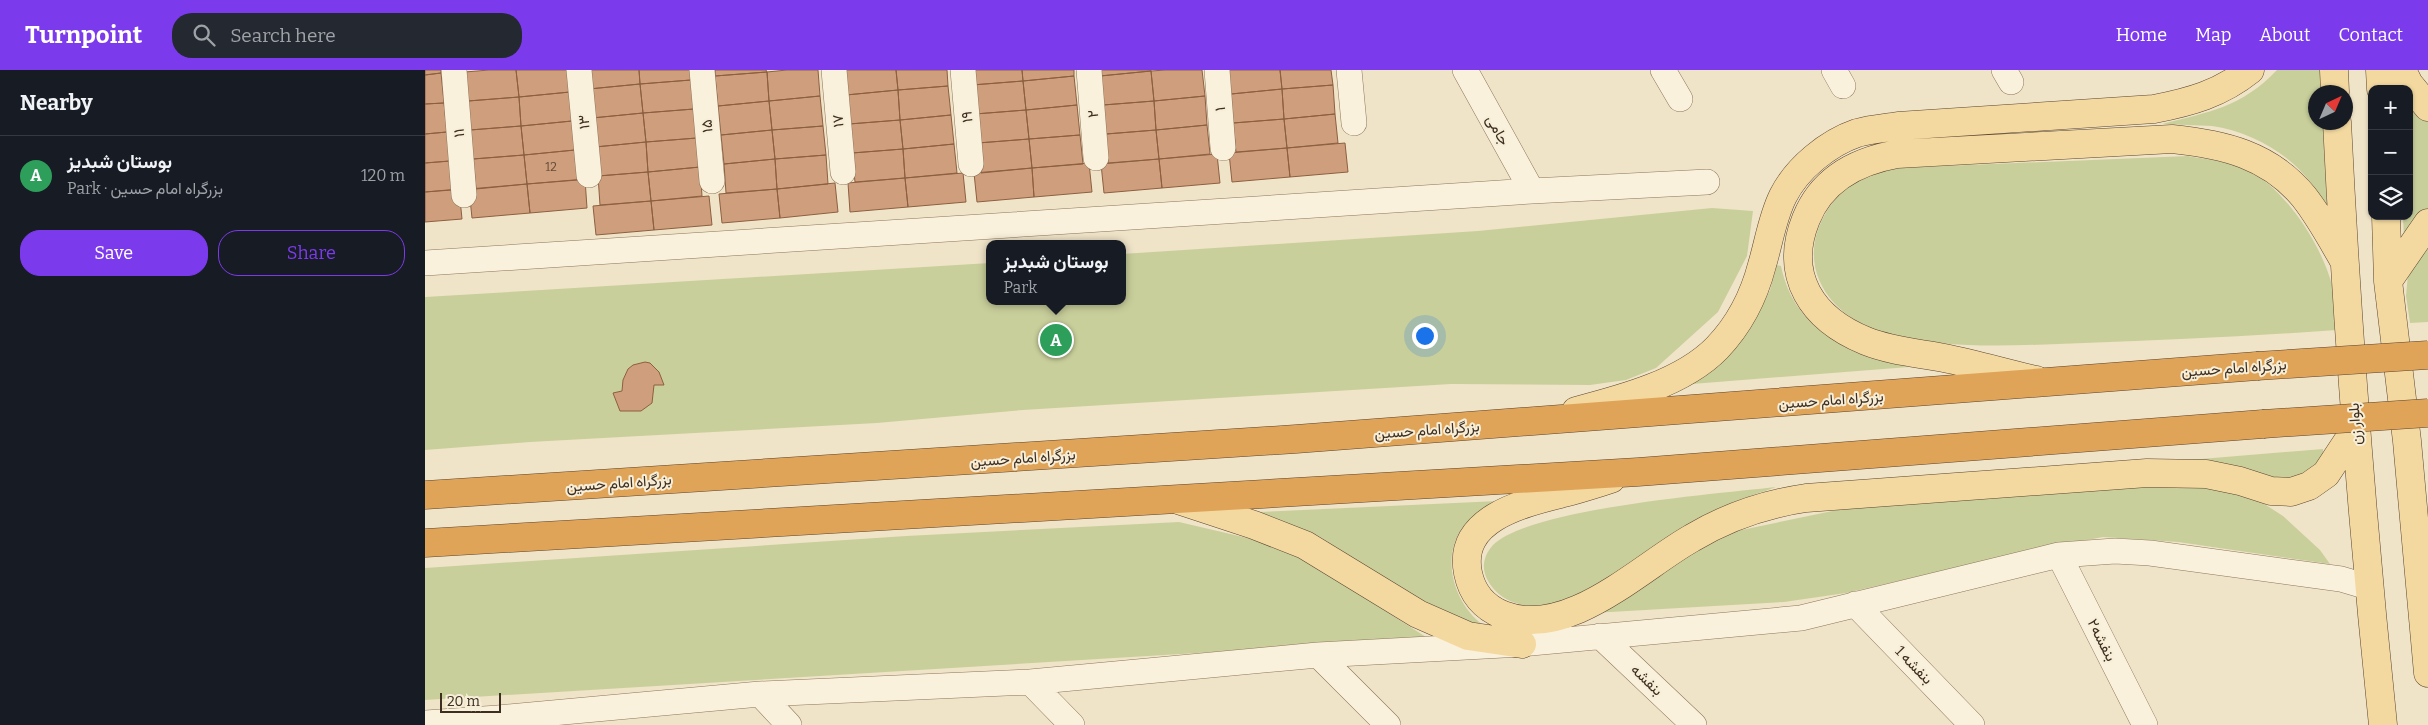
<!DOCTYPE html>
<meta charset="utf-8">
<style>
:root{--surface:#171b24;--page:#242831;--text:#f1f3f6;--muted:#9ea1a6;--line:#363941;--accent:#7c3aed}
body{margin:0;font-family:Bitter,Vazirmatn,serif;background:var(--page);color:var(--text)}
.controls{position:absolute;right:15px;top:15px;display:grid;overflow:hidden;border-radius:10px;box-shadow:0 1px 4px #0004}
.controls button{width:45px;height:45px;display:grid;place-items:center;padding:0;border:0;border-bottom:1px solid var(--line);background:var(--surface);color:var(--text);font:25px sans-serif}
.compass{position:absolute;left:1883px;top:15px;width:45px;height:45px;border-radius:50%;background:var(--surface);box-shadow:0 1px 4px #0004;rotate:44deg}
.scale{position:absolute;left:15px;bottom:12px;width:61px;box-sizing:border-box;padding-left:5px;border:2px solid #3d2e20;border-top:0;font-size:14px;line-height:18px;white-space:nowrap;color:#3d2e20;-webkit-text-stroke:4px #f7eed8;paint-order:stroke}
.you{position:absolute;left:999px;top:265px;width:18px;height:18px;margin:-12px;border:4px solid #fff;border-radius:50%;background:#1a73e8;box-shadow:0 0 0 8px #1a73e833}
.badge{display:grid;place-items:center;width:32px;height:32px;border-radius:50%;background:var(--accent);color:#fff;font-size:16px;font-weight:700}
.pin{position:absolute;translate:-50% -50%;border:2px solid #fff;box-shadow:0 1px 5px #0006}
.popup{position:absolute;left:561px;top:170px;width:140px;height:65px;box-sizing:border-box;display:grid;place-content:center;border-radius:10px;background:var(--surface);filter:drop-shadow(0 1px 4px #0005);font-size:16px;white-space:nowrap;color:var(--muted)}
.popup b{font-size:19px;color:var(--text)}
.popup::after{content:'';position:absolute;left:50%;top:100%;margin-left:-10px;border:10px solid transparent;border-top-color:var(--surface)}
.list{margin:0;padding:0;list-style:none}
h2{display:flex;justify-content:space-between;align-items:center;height:65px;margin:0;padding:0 20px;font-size:21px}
h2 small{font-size:16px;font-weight:400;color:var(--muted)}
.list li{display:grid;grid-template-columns:32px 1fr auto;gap:15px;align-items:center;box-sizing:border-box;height:80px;padding:0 20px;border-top:1px solid var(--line)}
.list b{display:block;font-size:19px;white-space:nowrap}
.list p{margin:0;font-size:16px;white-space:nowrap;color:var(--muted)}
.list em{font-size:16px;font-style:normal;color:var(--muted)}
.actions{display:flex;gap:10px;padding:15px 20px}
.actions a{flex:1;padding:11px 0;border:1px solid var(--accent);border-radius:20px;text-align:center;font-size:18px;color:var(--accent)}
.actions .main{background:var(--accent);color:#fff}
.icon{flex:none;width:28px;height:28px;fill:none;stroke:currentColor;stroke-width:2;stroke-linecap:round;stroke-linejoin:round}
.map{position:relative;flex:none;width:2003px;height:655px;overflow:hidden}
header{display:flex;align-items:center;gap:30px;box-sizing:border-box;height:70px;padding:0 25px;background:var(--accent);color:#fff}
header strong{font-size:24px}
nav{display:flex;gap:28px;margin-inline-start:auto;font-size:18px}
.search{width:350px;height:45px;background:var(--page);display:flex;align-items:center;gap:12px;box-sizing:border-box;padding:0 18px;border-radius:20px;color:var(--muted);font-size:19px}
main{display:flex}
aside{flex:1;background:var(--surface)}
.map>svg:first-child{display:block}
.green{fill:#c9cf9b}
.building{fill:#cf9f7d;stroke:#8d5f41}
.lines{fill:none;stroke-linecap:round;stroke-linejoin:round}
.minor-casing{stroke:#8d765c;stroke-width:26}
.major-casing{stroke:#5b4430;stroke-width:29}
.highway-casing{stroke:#5b4430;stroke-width:29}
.minor{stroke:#faf1dc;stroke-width:25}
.major{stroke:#f3d9a0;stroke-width:28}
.highway{stroke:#e0a458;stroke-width:28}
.highway-bridge-casing{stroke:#5b4430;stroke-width:29;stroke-linecap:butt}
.highway-bridge{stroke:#e0a458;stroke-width:28}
.labels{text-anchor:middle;stroke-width:4;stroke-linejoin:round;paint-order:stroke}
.number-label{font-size:12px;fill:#624a37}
.street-label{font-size:15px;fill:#3d2e20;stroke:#f7eed8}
</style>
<header>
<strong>Turnpoint</strong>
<div class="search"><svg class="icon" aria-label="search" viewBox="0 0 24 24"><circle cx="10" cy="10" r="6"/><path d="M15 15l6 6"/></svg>Search here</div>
<nav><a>Home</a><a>Map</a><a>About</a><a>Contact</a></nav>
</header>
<main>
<aside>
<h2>Nearby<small></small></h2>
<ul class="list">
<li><span class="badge" style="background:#2e9e5b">A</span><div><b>بوستان شبدیز</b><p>Park · بزرگراه امام حسین</p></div><em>120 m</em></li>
</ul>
<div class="actions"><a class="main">Save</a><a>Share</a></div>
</aside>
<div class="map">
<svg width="2003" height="655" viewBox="0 0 2003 655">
<rect width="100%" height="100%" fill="#f0e4c8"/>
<!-- green -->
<path class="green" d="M1852 0H1895L1896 22H1890V52L1898 53 1903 148C1898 136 1893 124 1886 113 1864 83 1824 61 1787 56 1771 55 1754 55 1737 54 1784 42 1817 37 1852 0Z
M1984 31 2003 52V140L1979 170 1978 146H1984Z
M1763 86C1783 90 1805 91 1823 100 1861 120 1896 174 1907 215 1911 229 1911 246 1912 260 1828 266 1744 270 1659 273 1595 275 1524 281 1460 263 1407 248 1370 200 1399 146 1406 134 1414 122 1426 115 1439 106 1456 102 1471 98Z
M1287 138 1328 141 1322 186 1293 242 1231 298 1201 310 1165 315 1026 314 598 340 452 353 105 372 0 380V227L565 193V231H697V184L1053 161Z
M2003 168V252L1985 253 1981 226 1983 204Z
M1352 195 1356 196C1370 263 1425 281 1484 297L1267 314 1333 244 1345 220Z
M1898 379V392L1867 415 1764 390Z
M1679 415 1796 417 1827 426 1858 446 1895 480 1905 494 1753 472 1678 467 1599 482 1421 523 1359 532 1168 543 1302 463 1417 439Z
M1351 417C1335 423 1317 428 1301 436 1247 465 1190 515 1131 533 1106 541 1074 534 1062 509 1056 497 1059 485 1068 475 1106 438 1292 424 1351 417Z
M1073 431C1062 439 1048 446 1039 456 1013 488 1031 538 1061 557L1038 558 892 465 834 442Z
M754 452 861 477 1004 569 0 630V498L481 466Z"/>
<!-- building -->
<path class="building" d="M0 0H16V3L0 5Z
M64 0H91L94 27 43 31 40 2Z
M91 0H143L145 22 94 27Z
M162 0H214L215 14 164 19Z
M214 0H265L266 10 215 14Z
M290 0H341L342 2 290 6Z
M362 0H393L395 26 344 31 342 2Z
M419 0H471L473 20 421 25Z
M471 0H522L523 16 473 20Z
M546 0H597L598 11 547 15Z
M597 0H649V6L598 11Z
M674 0H726V1L675 6Z
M741 0H777L780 26 729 31 726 1Z
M803 0H855L857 19 806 24Z
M855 0H906L908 15 857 19Z
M726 1 729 31 678 35 675 6Z
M342 2 344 31 293 36 290 6Z
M16 3 19 33 0 34V5Z
M649 6 652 35 601 40 598 11Z
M266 10 269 39 218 43 215 14Z
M598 11 601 40 550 44 547 15Z
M215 14 218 43 167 48 164 19Z
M908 15 910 44 859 49 857 19Z
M523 16 526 45 475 50 473 20Z
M857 19 859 49 808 53 806 24Z
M473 20 475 50 424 54 421 25Z
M145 22 147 51 96 56 94 27Z
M395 26 398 56 347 60 344 31Z
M780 26 782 55 731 60 729 31Z
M94 27 96 56 45 60 43 31Z
M344 31 347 60 296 65 293 36Z
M729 31 731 60 681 64 678 35Z
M19 33 22 62 0 64V34Z
M652 35 655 65 604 69 601 40Z
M269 39 272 68 221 72 218 43Z
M601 40 604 69 553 73 550 44Z
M218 43 221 72 170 77 167 48Z
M910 44 913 73 862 78 859 49Z
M526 45 529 74 478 79 475 50Z
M859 49 862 78 811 82 808 53Z
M475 50 478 79 427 83 424 54Z
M147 51 150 80 99 85 96 56Z
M782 55 785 84 734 89 731 60Z
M96 56 99 85 48 89 45 60Z
M398 56 401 85 350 89 347 60Z
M347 60 350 89 299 94 296 65Z
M731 60 734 89 683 93 681 64Z
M22 62 25 91 0 93V64Z
M655 65 658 94 607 98 604 69Z
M272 68 275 97 223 102 221 72Z
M604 69 607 98 556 103 553 73Z
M221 72 223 102 173 106 170 77Z
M920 73 923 102 865 107 862 78Z
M529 74 532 103 480 108 478 79Z
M862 78 865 107 807 112 804 83Z
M478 79 480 108 430 112 427 83Z
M150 80 153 110 102 114 99 85Z
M792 84 795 113 737 118 734 89Z
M99 85 102 114 51 119 48 89Z
M401 85 403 114 352 119 350 89Z
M350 89 352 119 301 123 299 94Z
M734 89 737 118 679 123 676 94Z
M25 91 27 120 0 122V93Z
M664 93 667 122 609 127 607 98Z
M275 97 277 126 226 131 223 102Z
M607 98 609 127 552 132 549 103Z
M223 102 226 131 175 135 173 106Z
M538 103 541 132 483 137 480 108Z
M480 108 483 137 425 142 423 113Z
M160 109 162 138 105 143 102 114Z
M410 113 413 142 355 148 352 119Z
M102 114 105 143 47 148 44 119Z
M34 119 37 149 0 152V122Z
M352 119 355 148 297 153 294 124Z
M284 126 287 155 229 160 226 131Z
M226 131 229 160 171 165 168 136Z
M220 292 225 293 234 302 239 315H229L227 333 216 341H195L188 323 197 321 198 310 203 299 208 295Z"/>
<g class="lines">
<defs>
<path id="minor" d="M29 0 39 125
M154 0 164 105
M277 0 287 111
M409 0 418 102
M538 0 546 94
M664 0 671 88
M792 0 798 78
M924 0 929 53
M1040 0 1107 121
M1238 0 1255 29
M1409 0 1418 16
M1579 0 1586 12
M0 193 1107 121 1282 112
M1634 485 1720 655
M1430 534 1547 655
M1175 566 1269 655
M893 585 963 655
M605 612 647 655
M335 624 364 655
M0 653 73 648 335 624 605 612 893 585 1097 574 1376 548 1634 485 1690 481 1725 483 1916 509 1943 517"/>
<path id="major" d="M1909 0 1910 22
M1955 0 1956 19
M1977 0 1984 14 2003 37
M1912 52C1922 254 1937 454 1958 655
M1961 146 1963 211 1982 371 2003 603
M1963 211 2003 153
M1611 310C1580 303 1550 294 1519 288 1493 283 1466 281 1441 271 1387 249 1358 206 1381 149 1397 109 1432 91 1472 84L1747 69C1798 74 1845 85 1879 127 1894 146 1906 168 1918 189
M1151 341C1197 329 1258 313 1292 278 1314 255 1329 226 1337 195 1344 172 1347 148 1358 126 1372 98 1403 73 1432 63 1445 59 1460 58 1473 56L1729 39C1765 32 1795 24 1825 0
M1186 409C1170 414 1155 419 1139 423 1099 433 1032 448 1043 503 1047 523 1058 537 1078 545 1143 570 1214 498 1267 468 1302 447 1340 434 1381 428L1722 403 1781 404 1815 411 1846 421 1866 422 1884 416 1901 404 1930 360
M753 430 829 455 880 475 993 544 1043 566 1097 574"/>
<path id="highway" d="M0 425 871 369 1832 296
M0 473 1213 402 1838 354"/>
</defs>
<!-- minor casing -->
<use href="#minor" class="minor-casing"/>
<!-- major casing -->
<use href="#major" class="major-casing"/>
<!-- highway casing -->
<use href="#highway" class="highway-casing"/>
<!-- minor -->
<use href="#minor" class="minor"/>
<!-- major -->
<use href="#major" class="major"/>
<!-- highway -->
<use href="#highway" class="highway"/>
<defs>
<path id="highway-bridge" d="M1832 296 2003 285
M1838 354 2003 343"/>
</defs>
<!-- highway-bridge casing -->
<use href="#highway-bridge" class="highway-bridge-casing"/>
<!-- highway-bridge -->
<use href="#highway-bridge" class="highway-bridge"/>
</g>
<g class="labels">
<!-- number labels -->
<g class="number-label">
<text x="126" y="101">12</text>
</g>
<!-- street labels -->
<g class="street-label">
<text transform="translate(795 39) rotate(-95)" y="5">۱</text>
<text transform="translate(668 44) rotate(-94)" y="5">۲</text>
<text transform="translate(542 47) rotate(-95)" y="5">۱۹</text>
<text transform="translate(413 51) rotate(-95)" y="5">۱۷</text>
<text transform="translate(159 52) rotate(-95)" y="5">۱۳</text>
<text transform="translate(282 56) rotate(-95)" y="5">۱۵</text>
<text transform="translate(1073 60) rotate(61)" y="5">جامی</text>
<text transform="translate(34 63) rotate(-95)" y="5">۱۱</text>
<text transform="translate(1809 298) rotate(-4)" y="5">بزرگراه امام حسین</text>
<text transform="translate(1406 330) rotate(-4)" y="5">بزرگراه امام حسین</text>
<text transform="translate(1930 354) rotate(-94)" y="5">بلوار زن</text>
<text transform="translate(1002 360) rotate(-4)" y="5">بزرگراه امام حسین</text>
<text transform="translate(598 388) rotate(-4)" y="5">بزرگراه امام حسین</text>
<text transform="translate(194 413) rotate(-4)" y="5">بزرگراه امام حسین</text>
<text transform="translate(1677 570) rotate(63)" y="5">بنفشه۲</text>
<text transform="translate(1489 595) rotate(46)" y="5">بنفشه 1</text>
<text transform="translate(1222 610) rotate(44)" y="5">بنفشه</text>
</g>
</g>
</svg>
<div class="controls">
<button>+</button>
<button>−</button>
<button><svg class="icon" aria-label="layers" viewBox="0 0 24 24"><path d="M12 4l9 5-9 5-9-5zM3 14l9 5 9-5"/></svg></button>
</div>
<svg class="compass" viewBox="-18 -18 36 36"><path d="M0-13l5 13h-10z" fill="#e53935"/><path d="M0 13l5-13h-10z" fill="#9ea1a6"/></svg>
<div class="scale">20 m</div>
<div class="you"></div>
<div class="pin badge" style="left:631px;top:270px;background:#2e9e5b">A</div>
<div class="popup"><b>بوستان شبدیز</b>Park</div>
</div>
</main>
